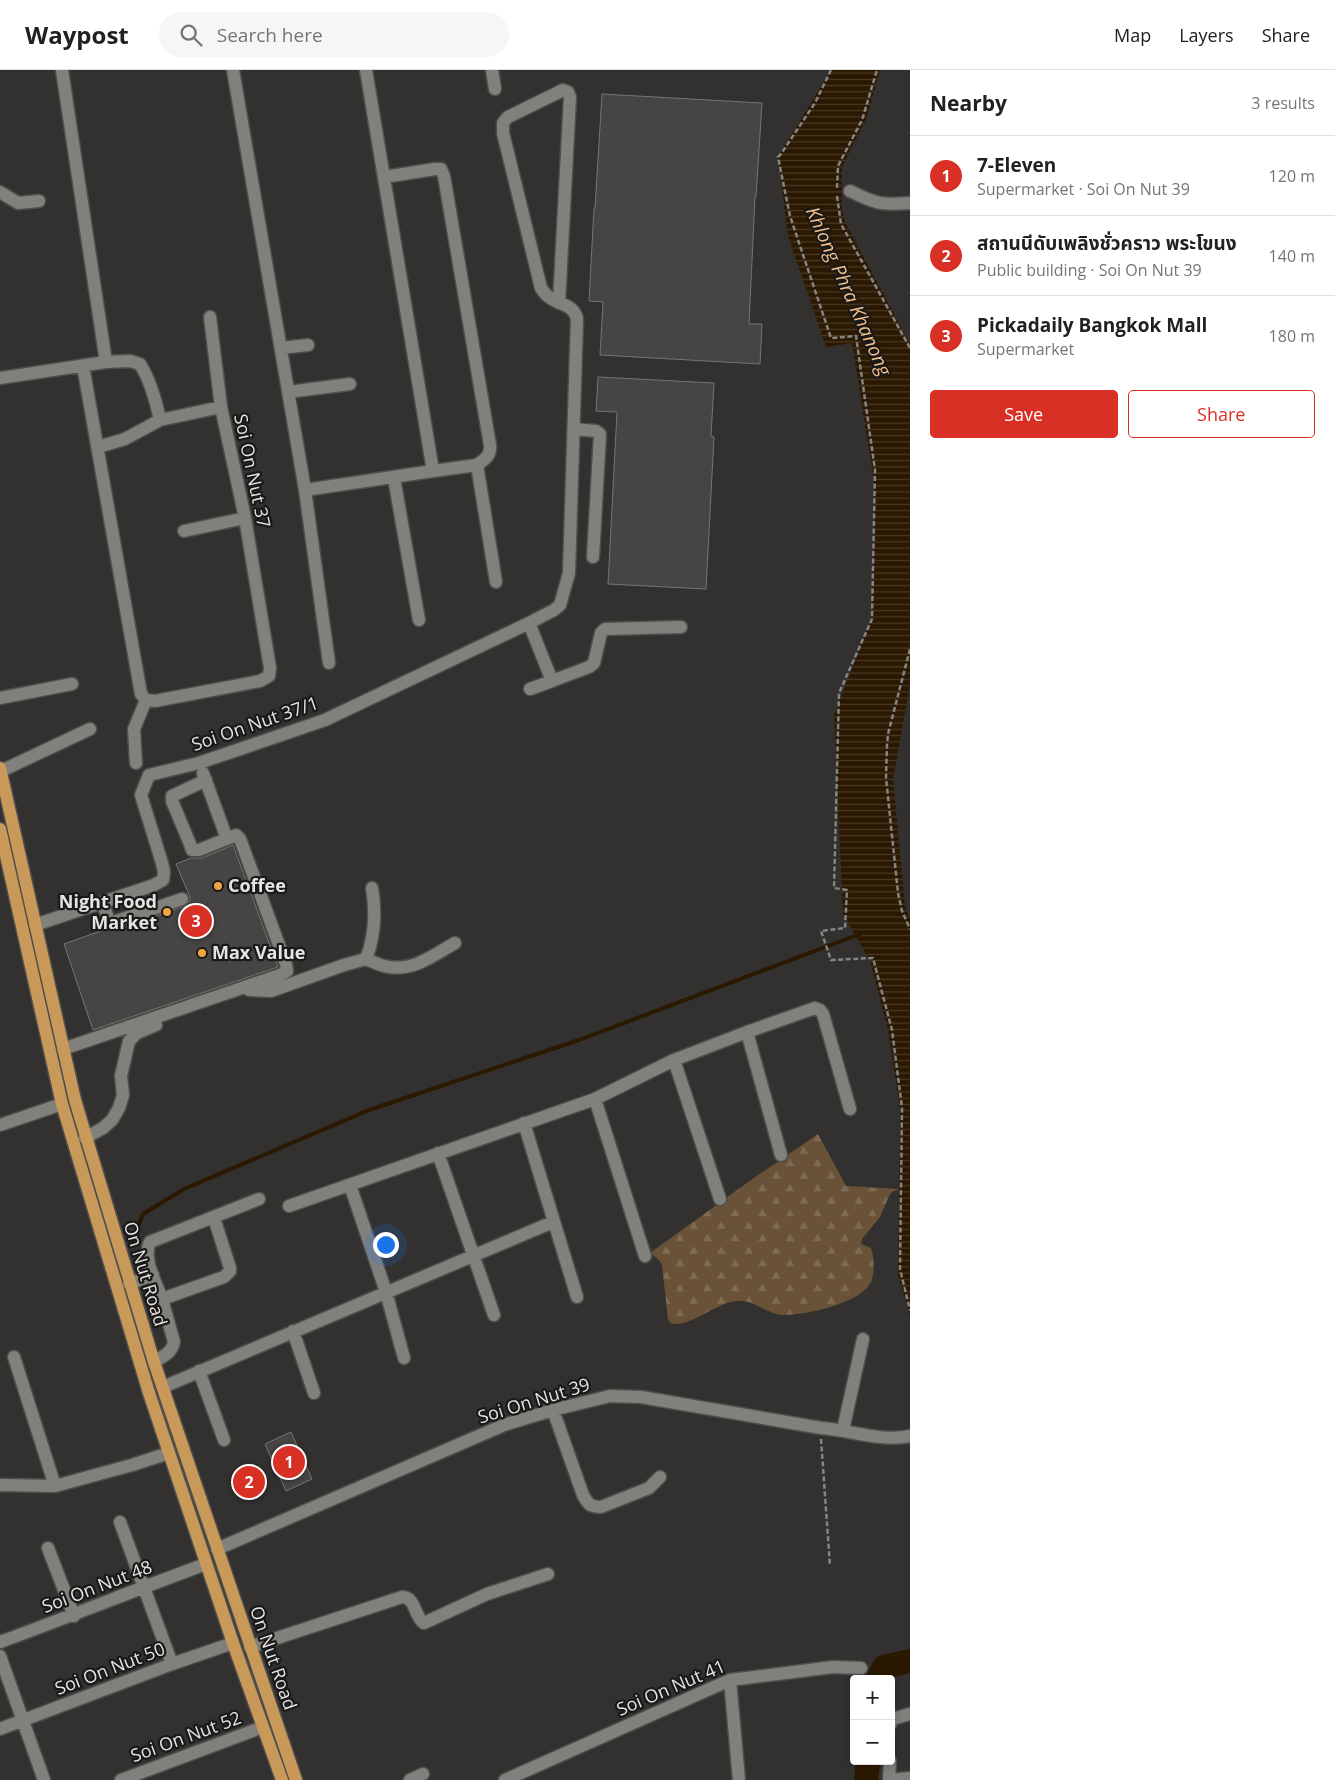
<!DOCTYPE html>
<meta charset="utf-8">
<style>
:root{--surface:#fff;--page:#f6f6f6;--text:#202124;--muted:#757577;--line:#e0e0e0;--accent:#d93025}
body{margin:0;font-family:"Open Sans","Noto Sans Thai",sans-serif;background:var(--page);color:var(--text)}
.controls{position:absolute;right:15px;bottom:15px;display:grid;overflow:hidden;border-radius:5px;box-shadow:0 2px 8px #0003}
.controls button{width:45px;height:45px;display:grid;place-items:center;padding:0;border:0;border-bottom:1px solid var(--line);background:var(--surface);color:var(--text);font:25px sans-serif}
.you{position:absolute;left:385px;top:1174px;width:18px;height:18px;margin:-12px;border:4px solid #fff;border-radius:50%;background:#1a73e8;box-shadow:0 0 0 8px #1a73e833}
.badge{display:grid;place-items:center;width:32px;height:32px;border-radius:50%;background:var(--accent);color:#fff;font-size:16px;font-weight:700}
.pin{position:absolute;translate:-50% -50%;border:2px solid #fff;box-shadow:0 1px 5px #0006}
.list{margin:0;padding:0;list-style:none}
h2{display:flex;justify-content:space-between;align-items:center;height:65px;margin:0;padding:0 20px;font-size:21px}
h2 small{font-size:16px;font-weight:400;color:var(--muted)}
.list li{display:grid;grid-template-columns:32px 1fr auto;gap:15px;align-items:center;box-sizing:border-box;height:80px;padding:0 20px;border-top:1px solid var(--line)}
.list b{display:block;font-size:19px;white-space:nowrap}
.list p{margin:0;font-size:16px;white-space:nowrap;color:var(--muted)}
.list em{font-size:16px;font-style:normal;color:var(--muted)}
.actions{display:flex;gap:10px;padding:15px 20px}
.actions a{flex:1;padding:11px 0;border:1px solid var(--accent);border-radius:5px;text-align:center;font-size:18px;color:var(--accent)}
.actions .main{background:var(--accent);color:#fff}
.icon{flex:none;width:28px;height:28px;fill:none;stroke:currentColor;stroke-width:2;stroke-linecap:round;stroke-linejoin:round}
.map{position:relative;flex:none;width:910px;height:1710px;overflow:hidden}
header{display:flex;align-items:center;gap:30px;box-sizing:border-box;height:70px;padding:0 25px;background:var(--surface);border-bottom:1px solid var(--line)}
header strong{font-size:24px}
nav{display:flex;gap:28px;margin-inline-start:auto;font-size:18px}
.search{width:350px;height:45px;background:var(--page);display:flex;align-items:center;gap:12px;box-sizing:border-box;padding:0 18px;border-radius:28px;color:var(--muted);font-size:19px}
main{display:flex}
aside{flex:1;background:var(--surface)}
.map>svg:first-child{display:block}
.forest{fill:url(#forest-firs)}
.water{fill:url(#water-rules)}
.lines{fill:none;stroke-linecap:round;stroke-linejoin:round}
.stream{stroke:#2b1800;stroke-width:4}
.river{stroke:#2b1800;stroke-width:24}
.building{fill:#474543;stroke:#777573}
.minor-casing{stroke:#4f4e4c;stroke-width:15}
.major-casing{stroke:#4f4e4c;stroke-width:15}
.path{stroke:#868584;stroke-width:2.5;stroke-dasharray:5 2.5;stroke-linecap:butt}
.minor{stroke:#82807d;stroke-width:12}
.major{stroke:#c89959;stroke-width:12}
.poi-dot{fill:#f1a540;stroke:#1a1918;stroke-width:2}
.labels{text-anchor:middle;stroke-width:4.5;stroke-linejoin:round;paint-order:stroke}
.street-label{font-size:18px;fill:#e5e4e3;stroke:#1a1918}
.poi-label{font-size:18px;font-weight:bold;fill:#e5e4e3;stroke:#1a1918;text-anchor:start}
.water-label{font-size:19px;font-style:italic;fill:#f2c189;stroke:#1a1918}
</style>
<header>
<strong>Waypost</strong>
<div class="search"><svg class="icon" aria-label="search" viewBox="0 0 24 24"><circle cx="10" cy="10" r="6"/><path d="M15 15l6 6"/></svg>Search here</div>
<nav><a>Map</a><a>Layers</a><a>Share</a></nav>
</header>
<main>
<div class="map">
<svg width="910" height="1710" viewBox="0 0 910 1710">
<defs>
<pattern id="forest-firs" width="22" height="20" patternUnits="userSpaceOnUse" patternTransform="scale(1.25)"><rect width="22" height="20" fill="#695237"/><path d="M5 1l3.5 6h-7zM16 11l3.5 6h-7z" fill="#7e6b54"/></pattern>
<pattern id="water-rules" width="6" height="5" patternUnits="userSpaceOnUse" patternTransform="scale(1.25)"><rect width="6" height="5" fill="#2b1800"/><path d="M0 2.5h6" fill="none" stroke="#4a3925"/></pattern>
</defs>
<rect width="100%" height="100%" fill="#32312f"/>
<!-- forest -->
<path class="forest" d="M818 1064 846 1116 899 1119 892 1122 889 1126 880 1147 862 1169 861 1174 871 1178C874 1187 875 1202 871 1212 860 1234 805 1245 783 1245 766 1244 754 1229 736 1231 713 1234 696 1255 672 1254L668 1250 662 1195 659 1190 650 1183 751 1110Z"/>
<!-- water -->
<path class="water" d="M831 0H880L867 47 842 97V141L845 152 910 274V615L893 709 905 835 910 849V1246L898 1205 900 1039 888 960 870 891 843 844 834 645 872 547 875 418 852 273 826 277 788 166 778 87Z"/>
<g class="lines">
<!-- stream -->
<path class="stream" d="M130 1176 143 1144 184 1119 369 1040 579 970 860 864"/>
<!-- river -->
<path class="river" d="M878 1609 884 1597 910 1591
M866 1710 868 1691"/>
</g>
<!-- building -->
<path class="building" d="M602 24 762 33 756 127H755L749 254H762L760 294 600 285 603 232 589 231 594 138H595Z
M598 307 714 313 711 366 714 367 706 519 608 514 617 342 596 341Z
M233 775 278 897 93 960 64 874 106 859 114 861 185 836 190 831V827L176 794 191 788H202Z
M291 1362 312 1409 286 1421 265 1374Z"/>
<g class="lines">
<defs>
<path id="minor" d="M62 0 106 292
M233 0 305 420 329 593
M366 0 433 401 477 395 496 512
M492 0 495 19
M384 107 435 99H441L444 106 490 375C491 386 485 389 477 395
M850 121C876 134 881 135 910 133
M0 122 18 133 39 131
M210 247 221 337
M281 278 308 275
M0 308 106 292 130 291 140 294C150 310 156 331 160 350L221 337 245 448 270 598 269 606 260 611 155 631 146 630 141 624 83 296
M288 322 350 314
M574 359 596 361 600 364 593 487
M98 377 125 369 160 350
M394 408 419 550
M305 420 433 401
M184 461 245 448
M529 553 552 611 589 597 594 593 601 563 605 559 681 557
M530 619 552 611
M0 628 72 614
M136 693 134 659 146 630
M1 701 90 659
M203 703 227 769
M103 833 108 849 111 853 182 829
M35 855 154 815 163 810 164 802 162 793 141 725 149 705 199 693 325 650 529 553 554 540 560 535 569 503 577 249C574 234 559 235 549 227 546 225 543 221 541 218L503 63V53L508 47 563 20 568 22 570 27 559 233
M366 889C373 892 381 896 389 897 414 901 434 885 455 873
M249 920 271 921 344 895 366 889C375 866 376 842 372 818
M747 962 781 1085
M63 979 280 905 287 901 286 894 240 769 236 765 199 780H192L190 774 172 731V726L206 710
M674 990 720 1129
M595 1029 645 1186
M524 1053 577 1227
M0 1055 62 1034
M85 1068 103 1058 112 1050 119 1038 123 1025 121 1006 129 971 137 963 156 955
M438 1083 494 1245
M350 1115 386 1222 404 1288
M289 1136 595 1029 674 990 747 962 815 938 820 940 823 944 850 1039
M214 1148 230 1198V1201L224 1207 162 1229C156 1212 142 1189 150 1172L259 1129
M129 1214 153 1205
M293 1261 314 1323
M14 1287 55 1416
M154 1292C163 1286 172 1283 174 1272L162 1229
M199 1301 224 1370
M163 1317 553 1152
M553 1340 583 1425C588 1434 590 1437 601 1437L649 1418 660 1407
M843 1360 863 1269
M0 1415 55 1416 132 1395 169 1383
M120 1452 172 1594
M48 1478 74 1546
M217 1479 504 1355 553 1340 610 1326 641 1327 821 1358C850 1360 880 1372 910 1366
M0 1572C69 1547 137 1519 206 1494
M250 1577 402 1527C416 1527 414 1547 424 1553L487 1524 548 1504
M0 1586 44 1710
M730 1610 739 1710
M891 1653 892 1649 910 1644
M0 1659 172 1594 233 1573
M121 1710 263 1657
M410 1710 423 1704
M505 1710 730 1610 833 1597 861 1598
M889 1710 910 1708
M889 1710 890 1691"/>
<path id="major" d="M0 698 75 1030 154 1292 296 1710
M0 759 62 1034 149 1323 233 1573 282 1710"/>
</defs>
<!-- minor casing -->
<use href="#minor" class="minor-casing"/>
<!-- major casing -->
<use href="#major" class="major-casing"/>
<!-- path -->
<path class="path" d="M831 0 815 33 781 84 778 87 790 146 831 268 856 266 875 400 872 549 839 623 834 818 847 820 845 858 821 861 831 890 873 888 892 960 902 1038 900 1199 910 1240
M837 118 838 96 862 50 877 0
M837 126 841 154 910 278
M910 579 888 664 887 675 886 708 898 823 902 841 910 859
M821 1369 830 1496"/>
<!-- minor -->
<use href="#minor" class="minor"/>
<!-- major -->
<use href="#major" class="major"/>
</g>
<!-- markers -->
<g class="poi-dot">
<circle cx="218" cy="816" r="5"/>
<circle cx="167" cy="842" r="5"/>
<circle cx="202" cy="883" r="5"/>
</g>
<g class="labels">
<!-- street labels -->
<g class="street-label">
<text transform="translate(252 401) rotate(78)" y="6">Soi On Nut 37</text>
<text transform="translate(255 654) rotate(-19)" y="6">Soi On Nut 37/1</text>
<text transform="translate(145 1204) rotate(73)" y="6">On Nut Road</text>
<text transform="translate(534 1331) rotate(-17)" y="6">Soi On Nut 39</text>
<text transform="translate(97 1517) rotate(-21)" y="6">Soi On Nut 48</text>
<text transform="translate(273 1588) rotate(71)" y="6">On Nut Road</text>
<text transform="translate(110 1599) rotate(-21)" y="6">Soi On Nut 50</text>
<text transform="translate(671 1618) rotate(-23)" y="6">Soi On Nut 41</text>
<text transform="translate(186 1667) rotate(-20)" y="6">Soi On Nut 52</text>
</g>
<!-- poi labels -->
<g class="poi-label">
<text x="228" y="822">Coffee</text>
<text x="157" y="838" text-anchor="end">Night Food<tspan x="157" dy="21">Market</tspan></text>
<text x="212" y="889">Max Value</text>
</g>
<!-- water labels -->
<g class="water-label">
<text transform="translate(849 221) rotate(66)" y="7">Khlong Phra Khanong</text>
</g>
</g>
</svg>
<div class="controls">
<button>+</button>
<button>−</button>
</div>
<div class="you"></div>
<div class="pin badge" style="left:289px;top:1392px">1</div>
<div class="pin badge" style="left:249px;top:1412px">2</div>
<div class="pin badge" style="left:196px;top:851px">3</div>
</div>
<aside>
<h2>Nearby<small>3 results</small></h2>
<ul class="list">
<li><span class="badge">1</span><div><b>7-Eleven</b><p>Supermarket · Soi On Nut 39</p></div><em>120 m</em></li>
<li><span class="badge">2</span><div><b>สถานนีดับเพลิงชั่วคราว พระโขนง</b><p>Public building · Soi On Nut 39</p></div><em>140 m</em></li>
<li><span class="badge">3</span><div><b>Pickadaily Bangkok Mall</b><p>Supermarket</p></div><em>180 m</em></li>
</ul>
<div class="actions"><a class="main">Save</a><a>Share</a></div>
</aside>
</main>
